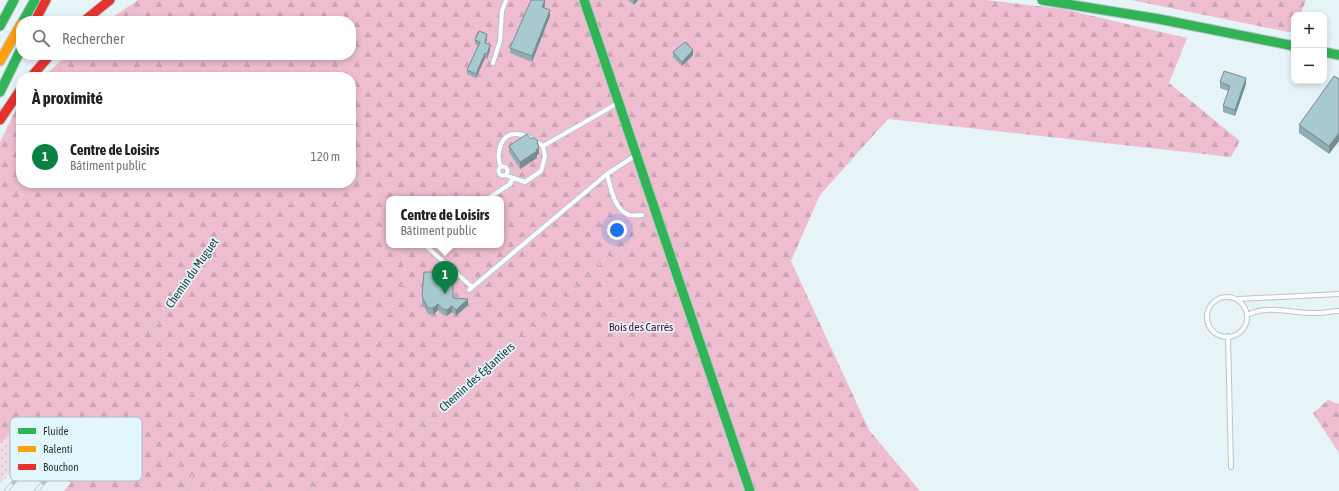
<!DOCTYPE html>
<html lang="fr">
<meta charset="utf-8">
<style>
:root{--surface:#fff;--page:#f2f2f2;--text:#222;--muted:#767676;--line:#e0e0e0;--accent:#0b8043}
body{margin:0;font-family:"Asap Condensed",sans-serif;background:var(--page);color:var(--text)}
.controls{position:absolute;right:12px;top:12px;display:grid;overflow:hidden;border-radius:8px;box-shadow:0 2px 6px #0003}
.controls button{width:36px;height:36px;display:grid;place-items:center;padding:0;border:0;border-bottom:1px solid var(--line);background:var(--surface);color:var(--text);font:20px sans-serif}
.you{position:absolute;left:617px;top:230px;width:14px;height:14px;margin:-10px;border:3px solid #fff;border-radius:50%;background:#1a73e8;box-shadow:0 0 0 6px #1a73e833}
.badge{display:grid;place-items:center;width:26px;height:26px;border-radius:50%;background:var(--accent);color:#fff;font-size:13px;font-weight:700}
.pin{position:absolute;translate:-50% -33px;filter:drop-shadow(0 1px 2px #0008)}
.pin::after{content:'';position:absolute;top:21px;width:14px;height:12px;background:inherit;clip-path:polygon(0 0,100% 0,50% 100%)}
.popup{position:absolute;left:386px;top:196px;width:118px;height:52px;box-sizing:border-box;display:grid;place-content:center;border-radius:8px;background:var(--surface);filter:drop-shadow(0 1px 3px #0005);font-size:13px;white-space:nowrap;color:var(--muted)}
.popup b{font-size:15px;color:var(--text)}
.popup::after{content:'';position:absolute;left:50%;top:100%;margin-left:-8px;border:8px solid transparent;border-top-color:var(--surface)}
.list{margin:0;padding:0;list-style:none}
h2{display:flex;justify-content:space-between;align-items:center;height:52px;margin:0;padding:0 16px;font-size:17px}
h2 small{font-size:13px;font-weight:400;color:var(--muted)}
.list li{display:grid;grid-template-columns:26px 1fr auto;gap:12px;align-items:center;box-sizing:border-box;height:64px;padding:0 16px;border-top:1px solid var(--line)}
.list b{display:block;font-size:15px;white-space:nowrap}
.list p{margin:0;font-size:13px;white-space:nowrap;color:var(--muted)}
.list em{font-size:13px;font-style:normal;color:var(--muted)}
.icon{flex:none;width:22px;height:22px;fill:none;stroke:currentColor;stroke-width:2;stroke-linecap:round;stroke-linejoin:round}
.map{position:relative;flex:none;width:1339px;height:491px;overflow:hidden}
.search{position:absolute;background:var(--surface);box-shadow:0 2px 6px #0003;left:16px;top:16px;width:340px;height:44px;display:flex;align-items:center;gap:10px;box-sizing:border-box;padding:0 14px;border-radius:16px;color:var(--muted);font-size:15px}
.panel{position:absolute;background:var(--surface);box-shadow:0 2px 6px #0003;left:16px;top:72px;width:340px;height:116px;border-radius:16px}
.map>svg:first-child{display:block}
.grass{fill:url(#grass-dots)}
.forest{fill:url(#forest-firs);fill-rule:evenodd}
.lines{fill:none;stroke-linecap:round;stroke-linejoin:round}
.lane-casing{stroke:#b9c6c9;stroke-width:6}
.fast-casing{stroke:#b9c6c9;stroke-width:11}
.slow-casing{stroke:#b9c6c9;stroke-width:11}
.jam-casing{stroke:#b9c6c9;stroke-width:11}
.path{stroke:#d5dadb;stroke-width:2;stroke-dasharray:1 3;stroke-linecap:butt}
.lane{stroke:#fbfdfe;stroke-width:4}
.fast{stroke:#30b455;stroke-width:9}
.slow{stroke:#ff9f0a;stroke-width:9}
.jam{stroke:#e5322d;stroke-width:9}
.rail-casing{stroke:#bfc3c3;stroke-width:4.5}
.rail{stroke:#e1f7fd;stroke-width:3;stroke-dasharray:9;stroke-linecap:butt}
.wall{fill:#90adb3}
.shaded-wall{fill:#768d92}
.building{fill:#a8c9d0;stroke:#768d92}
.labels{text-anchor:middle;stroke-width:3.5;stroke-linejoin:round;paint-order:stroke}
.street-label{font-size:12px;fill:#2c3a3f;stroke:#e1f7fd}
.park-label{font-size:12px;fill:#5f0630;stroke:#e1f7fd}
.key{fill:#e1f7fd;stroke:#abbec4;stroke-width:1}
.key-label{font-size:11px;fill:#2c3a3f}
</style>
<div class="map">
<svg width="1339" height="491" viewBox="0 0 1339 491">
<defs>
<pattern id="grass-dots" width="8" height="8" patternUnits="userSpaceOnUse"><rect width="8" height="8" fill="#efdce4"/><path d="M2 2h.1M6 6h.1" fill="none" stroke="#cdbec5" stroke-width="1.8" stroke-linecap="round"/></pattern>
<pattern id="forest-firs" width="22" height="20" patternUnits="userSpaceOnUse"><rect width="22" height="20" fill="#eebed0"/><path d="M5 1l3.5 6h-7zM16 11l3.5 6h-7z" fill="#cca4b4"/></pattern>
</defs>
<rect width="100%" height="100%" fill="#e7f4f7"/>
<!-- grass -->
<path class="grass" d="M11 432 30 451 0 484V443Z"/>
<!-- forest -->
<path class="forest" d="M138 0H986L1063 9 1187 38 1169 83 1240 141 1231 157 888 119 820 195 791 261 869 430 920 491H64L71 483 15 429 0 443V142L21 99V183H351V77H43L67 55H351V21H107ZM389 199H501V245H389Z
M1131 0H1306L1300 15H1294L1293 33Z
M1328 400 1339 404V453L1313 413Z"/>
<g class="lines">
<defs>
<path id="lane" d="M493 63 500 41 502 11 506 0
M543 146 618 103
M498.5 171a4.5 4.5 0 1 1 9 0a4.5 4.5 0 1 1-9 0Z
M501 167C496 157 499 135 514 134 525 133 534 140 543 146L545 157 541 171 525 182 513 178 506 175
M607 174C611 188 614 210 629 215 633 216 637 215 642 215
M487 199 510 184 513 178
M425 245 472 287
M469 290 607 174 636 155
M1207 317a20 20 0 1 1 40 0a20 20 0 1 1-40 0Z
M1238 299 1339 294
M1247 315C1269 304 1294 314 1317 313 1325 313 1332 311 1339 311
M1228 336 1231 467"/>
<path id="fast" d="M584 0 750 491
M1042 0 1159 19 1294 46
M23 21 35 0
M0 26 14 0
M1324 52 1339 55
M0 92 21 49"/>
<path id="slow" d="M0 61 21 24"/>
<path id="jam" d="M35 21 46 0
M84 21 110 0
M31 77 50 55
M0 120 21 89"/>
</defs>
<!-- lane casing -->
<use href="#lane" class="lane-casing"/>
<!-- fast casing -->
<use href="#fast" class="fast-casing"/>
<!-- slow casing -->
<use href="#slow" class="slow-casing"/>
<!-- jam casing -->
<use href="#jam" class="jam-casing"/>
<!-- path -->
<path class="path" d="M599 264 641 435 669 491
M156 328 160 348 257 491
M344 417 374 351 406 276 400 245
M192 475 211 491
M185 491 192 475 136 429 113 414 106 387 113 358 123 349 156 328 170 301 195 265 219 234 275 205 290 204 322 196 389 233
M311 491 344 417 391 427 422 426 508 350 599 264 639 232 640 222
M408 491 420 480 422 426
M579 491 641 435"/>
<!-- lane -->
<use href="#lane" class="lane"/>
<!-- fast -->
<use href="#fast" class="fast"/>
<!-- slow -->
<use href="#slow" class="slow"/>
<!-- jam -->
<use href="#jam" class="jam"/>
<defs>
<path id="rail" d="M6 491 36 457
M36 491 53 472"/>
</defs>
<!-- rail casing -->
<use href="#rail" class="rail-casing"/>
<!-- rail -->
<use href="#rail" class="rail"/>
</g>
<!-- wall -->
<path class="wall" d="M545 0V5L544 8 550 16 532 62 510 53V48Z
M628 0H638L634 5Z
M487 38 486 43 490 50 487 59 485 58 476 78 467 74V70L478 46 475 44V40Z
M673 52 693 55 682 66 673 57Z
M1339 79V141L1329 154 1299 133V125Z
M1220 82 1246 84 1235 116 1223 112V106L1228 91 1220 88Z
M530 138 538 141 539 154 537 155V158L520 169 509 152V146Z
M449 273 453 298 468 305 456 316 452 312 447 316 443 315 438 310 433 315 428 314 423 305 422 301V295Z"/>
<!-- shaded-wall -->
<path class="shaded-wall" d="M545 0V5L542 12V7Z
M634 0H638L634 5Z
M550 10V16L532 62V56Z
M487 34V38L485 47V43Z
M490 45V50L487 59V54Z
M693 50V55L682 66V62Z
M485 53V58L476 78V74Z
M1246 78V84L1235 116V110Z
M1339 133V141L1329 154V146Z
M538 141 539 154 537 155V158L520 169V162L537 143Z
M468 299V305L456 316V310Z
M438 304V310L433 315V308Z
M452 306V312L447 316V310Z"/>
<!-- building -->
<path class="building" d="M531 0H545L542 7 550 10 532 56 510 48Z
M479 31 487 34 485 43 490 45 487 54 485 53 476 74 467 70 480 42 475 40Z
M685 42 693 50 682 62 673 52Z
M1224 71 1246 78 1235 110 1223 106 1230 86 1220 82Z
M1334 76 1339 79V133L1329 146 1299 125Z
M527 134 530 138H534L538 141 537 143 539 147 536 150 537 151 520 162 509 146Z
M434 269 449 271 448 273 453 274V298L468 299 456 310 452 306 447 310 443 309 438 304 433 308H428L423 299 422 295 424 272H433Z"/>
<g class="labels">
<!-- street labels -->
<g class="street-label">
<text transform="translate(192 273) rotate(-55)" y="4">Chemin du Muguet</text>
<text transform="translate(477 377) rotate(-42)" y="4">Chemin des Églantiers</text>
</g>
<!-- park labels -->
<g class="park-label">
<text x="641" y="331">Bois des Carrés</text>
</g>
</g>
<!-- legend -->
<rect x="10" y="417" width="132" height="64" rx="6" class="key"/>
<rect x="18" y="428" width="18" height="6" fill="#30b455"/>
<rect x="18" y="446" width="18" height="6" fill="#ff9f0a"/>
<rect x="18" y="464" width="18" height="6" fill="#e5322d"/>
<g class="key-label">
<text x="43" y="435">Fluide</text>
<text x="43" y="453">Ralenti</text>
<text x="43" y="471">Bouchon</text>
</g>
</svg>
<div class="controls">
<button>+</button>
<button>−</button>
</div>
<div class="you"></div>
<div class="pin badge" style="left:445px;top:294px">1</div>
<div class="popup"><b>Centre de Loisirs</b>Bâtiment public</div>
<div class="search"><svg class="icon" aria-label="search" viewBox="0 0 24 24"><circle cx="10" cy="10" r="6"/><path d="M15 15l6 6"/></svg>Rechercher</div>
<section class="panel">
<h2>À proximité<small></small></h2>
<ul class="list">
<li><span class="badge">1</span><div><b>Centre de Loisirs</b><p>Bâtiment public</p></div><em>120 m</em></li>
</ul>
</section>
</div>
